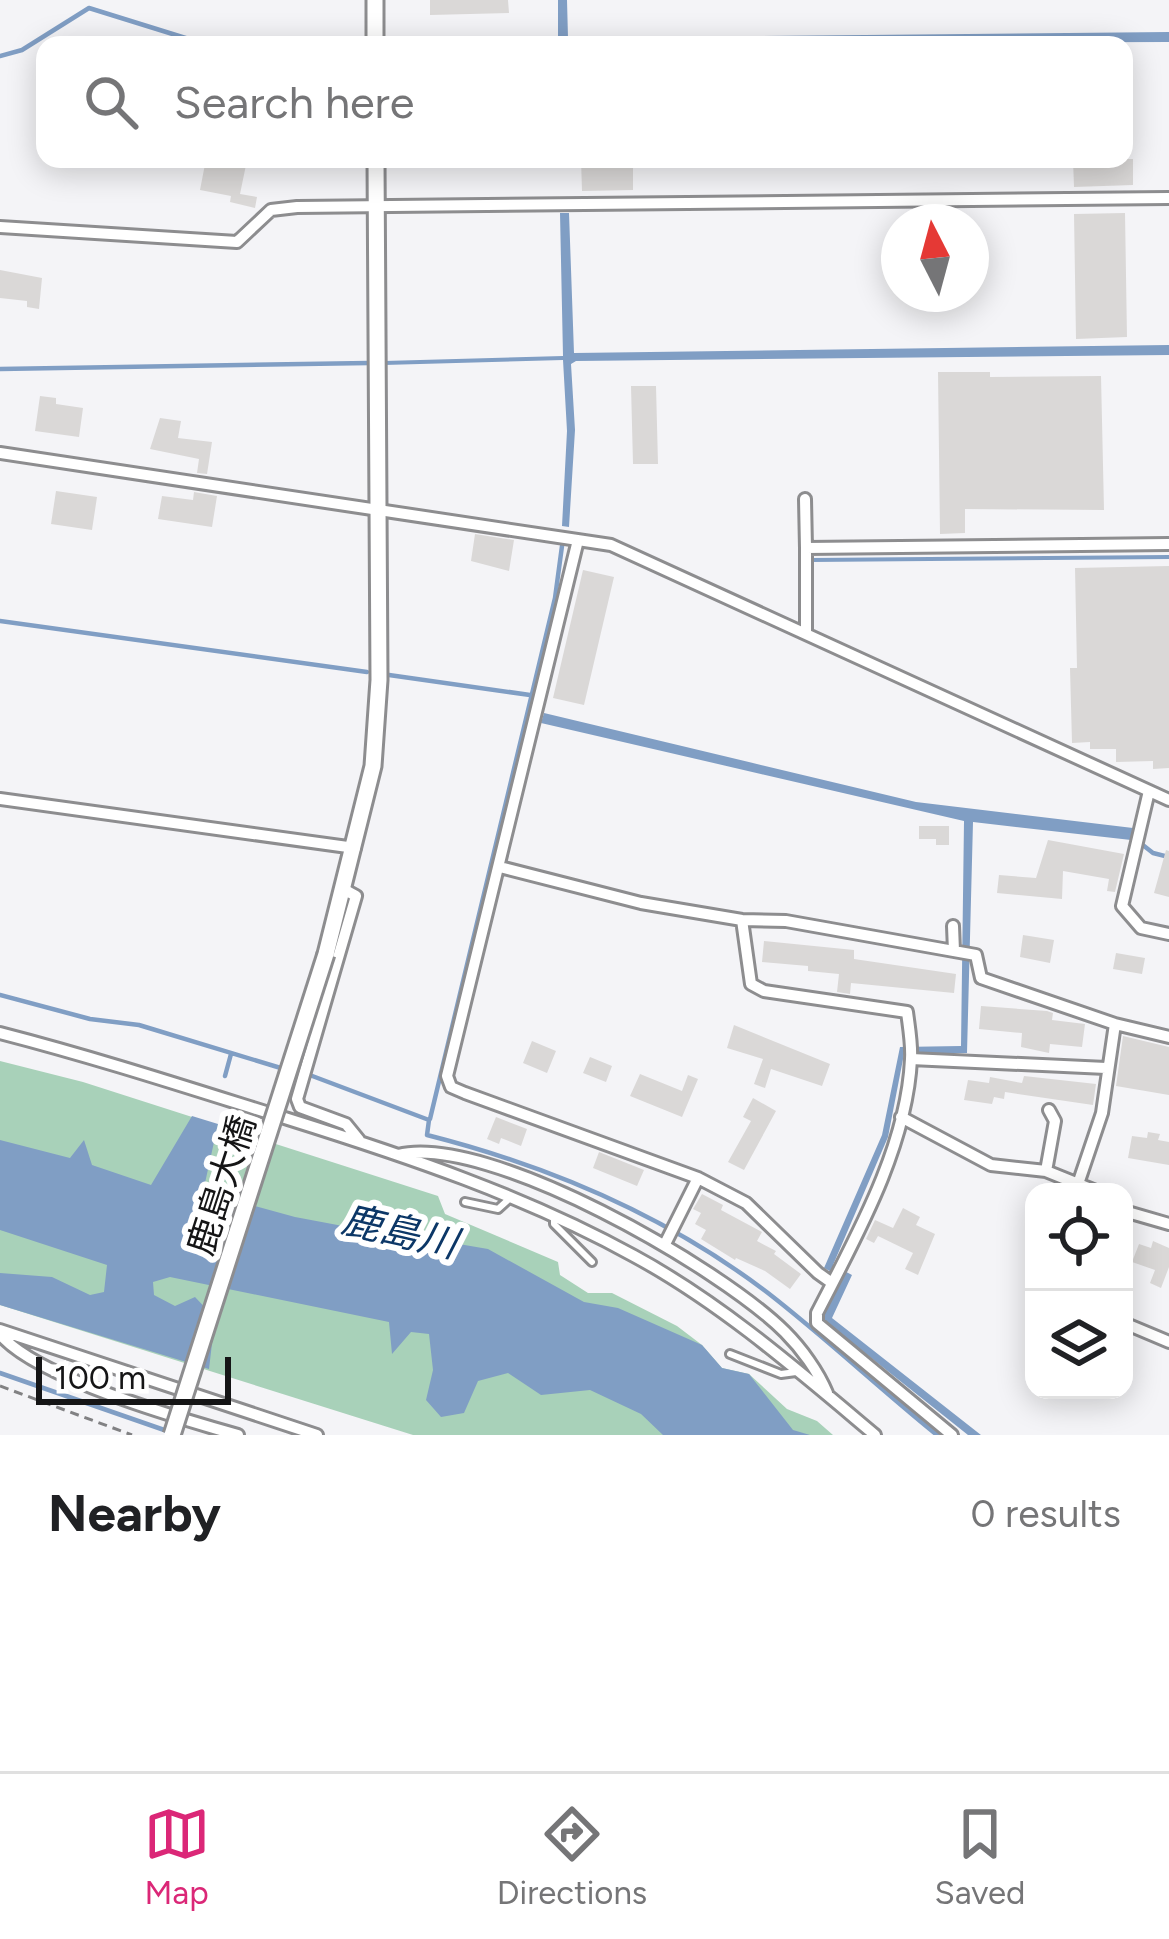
<!DOCTYPE html>
<meta charset="utf-8">
<style>
:root{--surface:#fff;--page:#f2f2f2;--text:#202124;--muted:#757577;--line:#e0e0e0;--accent:#db2777}
body{margin:0;font-family:Figtree,"Noto Sans JP",sans-serif;background:var(--page);color:var(--text)}
.controls{position:absolute;right:36px;bottom:36px;display:grid;overflow:hidden;border-radius:24px;box-shadow:0 6px 30px #0003}
.controls button{width:108px;height:108px;display:grid;place-items:center;padding:0;border:0;border-bottom:3px solid var(--line);background:var(--surface);color:var(--text);font:60px sans-serif}
.compass{position:absolute;left:881px;top:204px;width:108px;height:108px;border-radius:50%;background:var(--surface);box-shadow:0 6px 30px #0003;rotate:354deg}
.scale{position:absolute;left:36px;bottom:30px;width:195px;box-sizing:border-box;padding-left:12px;border:6px solid #151516;border-top:0;font-size:33px;line-height:42px;white-space:nowrap;color:#151516;-webkit-text-stroke:9px #fff;paint-order:stroke}
.list{margin:0;padding:0;list-style:none}
h2{display:flex;justify-content:space-between;align-items:center;height:156px;margin:0;padding:0 48px;font-size:51px}
h2 small{font-size:39px;font-weight:400;color:var(--muted)}
.icon{flex:none;width:66px;height:66px;fill:none;stroke:currentColor;stroke-width:2;stroke-linecap:round;stroke-linejoin:round}
.map{position:relative;flex:none;width:1169px;height:1435px;overflow:hidden}
.search{position:absolute;background:var(--surface);box-shadow:0 6px 30px #0003;left:36px;right:36px;top:36px;height:132px;display:flex;align-items:center;gap:30px;box-sizing:border-box;padding:0 42px;border-radius:24px;color:var(--muted);font-size:45px}
.sheet{height:336px;background:var(--surface)}
nav{display:flex;justify-content:space-around;align-items:center;box-sizing:border-box;height:168px;border-top:3px solid var(--line);background:var(--surface);font-size:33px;color:var(--muted)}
nav a{display:grid;justify-items:center;gap:6px}
nav .on{color:var(--accent)}
.map>svg:first-child{display:block}
.green{fill:#a8d1b9}
.water{fill:#809ec4}
.lines{fill:none;stroke-linecap:round;stroke-linejoin:round}
.stream{stroke:#809ec4;stroke-width:4.5}
.building{fill:#dad8d7}
.lane-casing{stroke:#8d8d8f;stroke-width:12}
.street-casing{stroke:#8d8d8f;stroke-width:16}
.secondary-casing{stroke:#8d8d8f;stroke-width:21}
.path{stroke:#818183;stroke-width:3;stroke-dasharray:9 6;stroke-linecap:butt}
.lane{stroke:#fff;stroke-width:6}
.street{stroke:#fff;stroke-width:10}
.secondary{stroke:#fff;stroke-width:15}
.secondary-bridge-casing{stroke:#8d8d8f;stroke-width:21;stroke-linecap:butt}
.secondary-bridge{stroke:#fff;stroke-width:15}
.labels{text-anchor:middle;stroke-width:12;stroke-linejoin:round;paint-order:stroke}
.street-label{font-size:36px;fill:#151516;stroke:#fff}
.water-label{font-size:39px;font-style:italic;fill:#0c3767;stroke:#fff}
</style>
<div class="map">
<svg width="1169" height="1435" viewBox="0 0 1169 1435">
<rect width="100%" height="100%" fill="#f4f4f7"/>
<!-- green -->
<path class="green" d="M0 1061 83 1082 438 1196 445 1214 558 1262 560 1275 588 1293H612L677 1326 702 1345 722 1368 749 1374 787 1409 817 1421 833 1435H779L0 1162Z
M0 1198 452 1304 715 1435H413L0 1305Z"/>
<!-- water -->
<path class="water" d="M558 0H567L568 38 1169 32V42L384 45 383 40 558 37Z
M560 213H569L574 353 1169 345V355L576 361 571 364 575 430 569 527 562 526 567 431 563 360 384 365V361L563 356Z
M1169 555V559L811 562 812 558Z
M544 713 916 802 1133 828 1131 840 973 822 967 1053 904 1054 888 1137 833 1265 852 1275 832 1318 981 1435H968L826 1322 823 1316 843 1278 824 1268 882 1135 900 1047 961 1046 964 821 541 723Z
M192 1116 218 1124 203 1192 295 1217 428 1242 439 1226 447 1242 488 1249 584 1302 618 1308 702 1345 722 1368 749 1374 793 1430 810 1435H663L641 1414 590 1390 541 1395 508 1373 478 1381 464 1413 441 1417 426 1400 433 1370 429 1334 411 1332 392 1354 389 1322 170 1277 153 1282 154 1295 175 1306 195 1297 215 1318 209 1369 0 1305V1273L52 1277 90 1295 104 1292 107 1265 0 1230V1140L70 1158 84 1140 92 1165 151 1185Z"/>
<g class="lines">
<!-- stream -->
<path class="stream" d="M0 56 22 50 89 8 208 45
M0 369 369 363
M0 621 367 672
M389 675 530 695
M1139 842 1153 853 1169 857
M0 995 90 1019 139 1025 284 1069
M307 1074 429 1120 427 1135C549 1166 667 1216 768 1293 826 1338 880 1389 937 1435
M225 1076 231 1054
M430 1119 555 598 562 546
M0 1373 170 1432"/>
</g>
<!-- building -->
<path class="building" d="M430 0H508L509 13 430 15Z
M206 159 246 165 240 194 257 197 255 208 230 202 231 196 200 190Z
M581 159H633V190L582 191Z
M1073 159H1133V185L1074 187Z
M1125 213 1127 337 1076 339 1074 214Z
M0 270 42 278 39 309 27 307V301L0 298Z
M938 372H990V377L1101 376 1104 510 965 509V533L940 534Z
M631 386H656L658 464H633Z
M40 396 56 398V404L83 408 79 437 35 431Z
M160 418 181 421 178 438 212 442 207 474 197 473 199 459 150 449Z
M56 491 97 497 92 530 51 524Z
M194 492 217 496 212 527 158 519 162 496 193 500Z
M475 534 514 540 509 571 471 561Z
M1169 566V768L1153 769V761L1116 762V749H1090V742L1072 743 1070 668H1077L1075 568Z
M583 570 614 577 584 705 553 698Z
M919 826H949V845H936V839H919Z
M1048 840 1124 854 1115 892 1107 891 1109 879 1063 871 1062 899 997 893 999 875 1036 878Z
M1166 850 1169 851V897L1154 893Z
M1023 935 1054 940 1050 963 1020 957Z
M764 941 854 950V959L956 974 954 993 851 983 850 994 837 992 839 974 808 971V966L762 962Z
M1116 953 1145 958 1142 974 1113 969Z
M981 1006 1047 1011 1053 1013 1052 1020 1085 1024 1082 1047 1050 1044 1049 1053 1021 1047 1022 1033 979 1029Z
M734 1025 830 1064 822 1086 771 1069 765 1088 754 1084 763 1059 727 1048Z
M1123 1036 1169 1047V1095L1116 1086Z
M532 1041 556 1051 547 1073 523 1063Z
M590 1057 612 1066 606 1082 583 1073Z
M640 1074 682 1091 688 1075 698 1079 682 1117 630 1096Z
M1024 1076 1096 1084 1093 1105 1005 1092 1004 1099 994 1097 992 1104 964 1100 968 1080 989 1083 990 1077 1022 1083Z
M753 1098 776 1111 744 1170 728 1162 751 1121 743 1117Z
M496 1117 527 1129 521 1146 501 1138 499 1144 487 1139Z
M1148 1132 1160 1134 1158 1140 1169 1142V1165L1128 1158 1132 1136 1147 1138Z
M599 1152 644 1170 637 1186 593 1168Z
M702 1194 723 1205 721 1210 762 1232 757 1241 776 1251 774 1254 801 1274 790 1289 765 1271 736 1258 735 1260 701 1239 706 1230 695 1224 701 1213 693 1209Z
M903 1208 920 1217 916 1225 935 1234 918 1275 905 1269 913 1253 878 1236 874 1243 866 1239 875 1220 893 1228Z
M1153 1241 1169 1248V1267L1161 1288 1150 1283 1155 1270 1132 1262 1139 1244 1151 1248Z"/>
<g class="lines">
<defs>
<path id="lane" d="M465 1202 498 1209 509 1199
M554 1219V1224L592 1262
M730 1354 781 1374 796 1372"/>
<path id="street" d="M0 227 237 242 271 210 297 207 1169 198
M0 453 611 545 1169 800
M805 499 806 548
M578 540 447 1076 451 1087 465 1093 698 1178 746 1203 818 1273 832 1283
M806 632V548L1169 544
M1149 791 1122 906 1141 928 1169 934
M0 799 355 848
M500 867 641 903 742 920 786 921 976 955 981 978 1115 1024 1169 1037
M345 890 356 896 297 1099 300 1107 346 1124 359 1140
M742 920 751 984 764 991 907 1012C909 1028 912 1044 911 1059 907 1147 856 1237 817 1313V1323L952 1435
M953 926 954 951
M0 1033C97 1058 192 1089 288 1119 406 1156 525 1196 634 1256 721 1303 800 1372 875 1435
M911 1059 1106 1068
M901 1117 991 1165 1046 1171 1098 1192
M398 1155C488 1133 721 1268 785 1332 801 1348 818 1371 827 1393
M1046 1171 1055 1121 1049 1110
M1078 1184 1102 1113 1115 1024
M1124 1211 1169 1224
M665 1244 698 1178
M1124 1323 1169 1342
M0 1330 317 1435
M0 1334C34 1377 181 1419 238 1435"/>
<path id="secondary" d="M375 0V45
M326 954 373 766 379 680 376 159"/>
</defs>
<!-- lane casing -->
<use href="#lane" class="lane-casing"/>
<!-- street casing -->
<use href="#street" class="street-casing"/>
<!-- secondary casing -->
<use href="#secondary" class="secondary-casing"/>
<!-- path -->
<path class="path" d="M0 1386 132 1435"/>
<!-- lane -->
<use href="#lane" class="lane"/>
<!-- street -->
<use href="#street" class="street"/>
<!-- secondary -->
<use href="#secondary" class="secondary"/>
<defs>
<path id="secondary-bridge" d="M172 1435 326 954"/>
</defs>
<!-- secondary-bridge casing -->
<use href="#secondary-bridge" class="secondary-bridge-casing"/>
<!-- secondary-bridge -->
<use href="#secondary-bridge" class="secondary-bridge"/>
</g>
<g class="labels">
<!-- street labels -->
<g class="street-label">
<text transform="translate(221 1185) rotate(-72)" y="13">鹿島大橋</text>
</g>
<!-- water labels -->
<g class="water-label">
<text transform="translate(400 1231) rotate(13)" y="14">鹿島川</text>
</g>
</g>
</svg>
<div class="controls">
<button><svg class="icon" aria-label="locate" viewBox="0 0 24 24"><circle cx="12" cy="12" r="6"/><path d="M12 2v4M12 18v4M2 12h4M18 12h4"/></svg></button>
<button><svg class="icon" aria-label="layers" viewBox="0 0 24 24"><path d="M12 4l9 5-9 5-9-5zM3 14l9 5 9-5"/></svg></button>
</div>
<svg class="compass" viewBox="-18 -18 36 36"><path d="M0-13l5 13h-10z" fill="#e53935"/><path d="M0 13l5-13h-10z" fill="#757577"/></svg>
<div class="scale">100 m</div>
<div class="search"><svg class="icon" aria-label="search" viewBox="0 0 24 24"><circle cx="10" cy="10" r="6"/><path d="M15 15l6 6"/></svg>Search here</div>
</div>
<section class="sheet">
<h2>Nearby<small>0 results</small></h2>
<ul class="list">
</ul>
</section>
<nav>
<a class="on"><svg class="icon" aria-label="map" viewBox="0 0 24 24"><path d="M3 6l6-2 6 2 6-2v14l-6 2-6-2-6 2zM9 4v14M15 6v14"/></svg>Map</a>
<a><svg class="icon" aria-label="directions" viewBox="0 0 24 24"><path d="M12 3l9 9-9 9-9-9zM9 14v-3h6M13 9l2 2-2 2"/></svg>Directions</a>
<a><svg class="icon" aria-label="saved" viewBox="0 0 24 24"><path d="M7 4h10v16l-5-4-5 4z"/></svg>Saved</a>
</nav>
